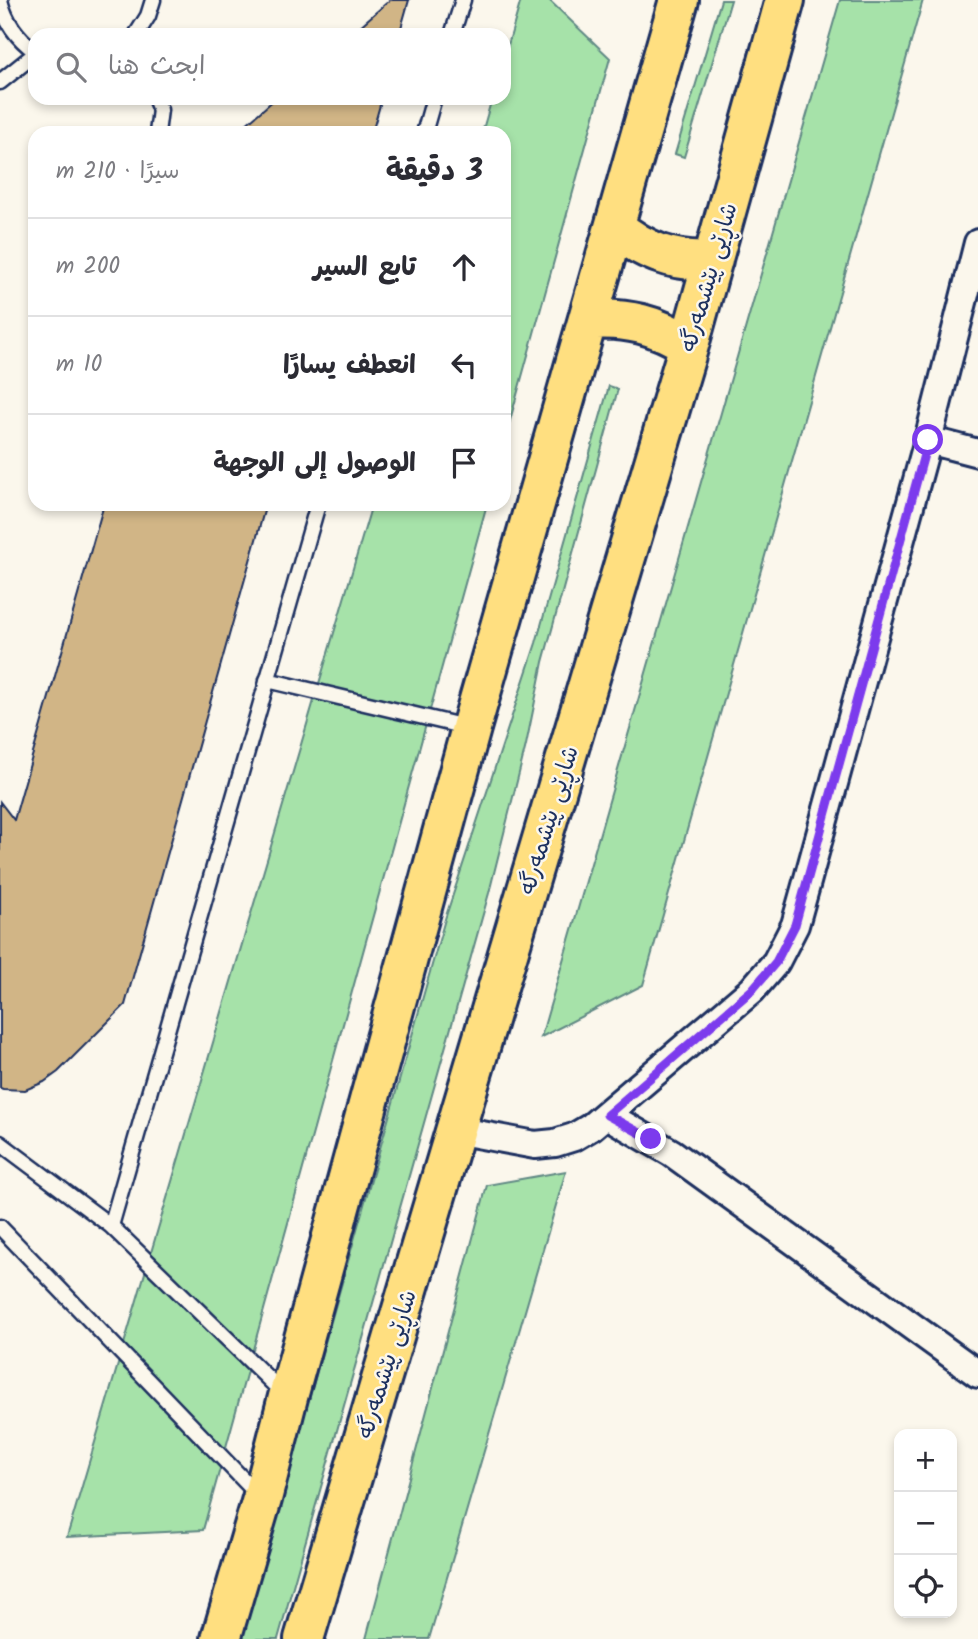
<!DOCTYPE html>
<html lang="ar">
<meta charset="utf-8">
<style>
:root{--surface:#fff;--page:#f7f7f7;--text:#2b2b33;--muted:#7c7c81;--line:#e1e1e2}
body{margin:0;font-family:Kalam,"Playpen Sans Arabic",sans-serif;background:var(--page);color:var(--text);direction:rtl}
.controls{position:absolute;right:21px;bottom:21px;display:grid;overflow:hidden;border-radius:14px;box-shadow:0 4px 10px #0003}
.controls button{width:63px;height:63px;display:grid;place-items:center;padding:0;border:0;border-bottom:2px solid var(--line);background:var(--surface);color:var(--text);font:35px sans-serif}
.stop{position:absolute;width:21px;height:21px;margin:-16px;border:5px solid #7c3aed;border-radius:50%;background:#fff}
.stop.end{background:#7c3aed;border-color:#fff;box-shadow:0 2px 7px #0008}
.list{margin:0;padding:0;list-style:none}
h2{display:flex;justify-content:space-between;align-items:center;height:91px;margin:0;padding:0 28px;font-size:30px}
h2 small{font-size:23px;font-weight:400;color:var(--muted)}
.list li{display:grid;grid-template-columns:46px 1fr auto;gap:21px;align-items:center;box-sizing:border-box;height:98px;padding:0 28px;border-top:2px solid var(--line)}
.list b{display:block;font-size:26px;white-space:nowrap}
.list em{font-size:23px;font-style:normal;color:var(--muted)}
.icon{flex:none;width:38px;height:38px;fill:none;stroke:currentColor;stroke-width:2;stroke-linecap:round;stroke-linejoin:round}
.map{position:relative;flex:none;width:978px;height:1639px;overflow:hidden;direction:ltr}
.search{position:absolute;background:var(--surface);box-shadow:0 4px 10px #0003;left:28px;top:28px;width:483px;height:77px;display:flex;align-items:center;gap:18px;box-sizing:border-box;padding:0 24px;border-radius:21px;color:var(--muted);font-size:26px}
.panel{position:absolute;background:var(--surface);box-shadow:0 4px 10px #0003;left:28px;top:126px;width:483px;height:385px;border-radius:21px;direction:rtl}
.map>svg:first-child{display:block}
.green{fill:#a6e2a9;stroke:#608884;stroke-width:2}
.building{fill:#d1b586;stroke:#1b2f5e;stroke-width:2}
.lines{fill:none;stroke-linecap:round;stroke-linejoin:round}
.lane-casing{stroke:#1b2f5e;stroke-width:19}
.street-casing{stroke:#1b2f5e;stroke-width:32}
.highway-casing{stroke:#1b2f5e;stroke-width:44}
.lane{stroke:#fbf7ec;stroke-width:14}
.street{stroke:#fbf7ec;stroke-width:26}
.highway{stroke:#ffdf80;stroke-width:38}
.route{stroke:#7c3aed;stroke-width:9}
.labels{text-anchor:middle;stroke-width:5;stroke-linejoin:round;paint-order:stroke}
.street-label{font-size:23px;fill:#1b2f5e;stroke:#fbf7ec}
</style>
<div class="map">
<svg width="978" height="1639" viewBox="0 0 978 1639">
<rect width="100%" height="100%" fill="#fbf7ec"/>
<filter id="ink" filterUnits="userSpaceOnUse"><feTurbulence type="fractalNoise" baseFrequency=".0143" numOctaves="2"/><feDisplacementMap in="SourceGraphic" scale="14" xChannelSelector="R" yChannelSelector="G"/><feConvolveMatrix kernelMatrix="1 2 1 2 8 2 1 2 1" color-interpolation-filters="sRGB"/></filter>
<g filter="url(#ink)">
<!-- green -->
<path class="green" d="M521 0H549L610 58 504 442V133H482L492 98H504V59Z
M721 0H731L684 157 675 154Z
M840 0H923L643 985 541 1037Z
M609 386 618 389 543 662 526 745 489 893 278 1639H241L445 919 536 643Z
M372 504H487L203 1530 67 1537Z
M566 1171 429 1639H366L487 1185Z"/>
<!-- building -->
<path class="building" d="M390 0H409L399 35H350Z
M276 98H382L372 133H236Z
M104 504H266L125 1005 58 1072 44 1082 25 1090 3 1089 0 1088V802L14 820Z"/>
<g class="lines">
<defs>
<path id="lane" d="M0 0C5 21 17 38 35 51
M136 35 148 16 153 0
M452 35 463 0
M0 82 35 54
M155 98 160 110 157 133
M424 133 434 98
M267 680 470 728
M0 1143 111 1226 284 1394
M111 1226 318 504
M0 1227 259 1496"/>
<path id="street" d="M928 440 978 453
M607 1115 672 1153 978 1374
M455 1130 535 1145 555 1143 574 1137 591 1127 752 990 776 962 795 925 807 882 928 440 978 243"/>
<path id="highway" d="M615 227C644 252 675 263 713 260
M589 320C627 317 657 325 689 345
M221 1639 262 1499 288 1397 471 728 679 0
M304 1639 689 345 785 0"/>
</defs>
<!-- lane casing -->
<use href="#lane" class="lane-casing"/>
<!-- street casing -->
<use href="#street" class="street-casing"/>
<!-- highway casing -->
<use href="#highway" class="highway-casing"/>
<!-- lane -->
<use href="#lane" class="lane"/>
<!-- street -->
<use href="#street" class="street"/>
<!-- highway -->
<use href="#highway" class="highway"/>
</g>
</g>
<g class="lines" filter="url(#ink)">
<!-- route -->
<path class="route" d="M651 1139 607 1115 752 990 776 962 795 925 928 440"/>
</g>
<g class="labels">
<!-- street labels -->
<g class="street-label">
<text transform="translate(708 277) rotate(-74)" y="8">شاڕێی پێشمەرگە</text>
<text transform="translate(548 820) rotate(-73)" y="8">شاڕێی پێشمەرگە</text>
<text transform="translate(386 1364) rotate(-73)" y="8">شاڕێی پێشمەرگە</text>
</g>
</g>
</svg>
<div class="controls">
<button>+</button>
<button>−</button>
<button><svg class="icon" aria-label="locate" viewBox="0 0 24 24"><circle cx="12" cy="12" r="6"/><path d="M12 2v4M12 18v4M2 12h4M18 12h4"/></svg></button>
</div>
<div class="stop" style="left:928px;top:440px"></div>
<div class="stop end" style="left:651px;top:1139px"></div>
<div class="search"><svg class="icon" aria-label="search" viewBox="0 0 24 24"><circle cx="10" cy="10" r="6"/><path d="M15 15l6 6"/></svg>ابحث هنا</div>
<section class="panel">
<h2>3 دقيقة<small>سيرًا · 210 m</small></h2>
<ul class="list">
<li><svg class="icon" aria-label="ahead" viewBox="0 0 24 24"><path d="M12 20V5M6 11l6-6 6 6"/></svg><div><b>تابع السير</b></div><em>200 m</em></li>
<li><svg class="icon" aria-label="left" viewBox="0 0 24 24"><path d="M17 20v-9H6M10 6l-5 5 5 5"/></svg><div><b>انعطف يسارًا</b></div><em>10 m</em></li>
<li><svg class="icon" aria-label="arrive" viewBox="0 0 24 24"><path d="M6 21V4h12l-3 4 3 4H6"/></svg><div><b>الوصول إلى الوجهة</b></div></li>
</ul>
</section>
</div>
